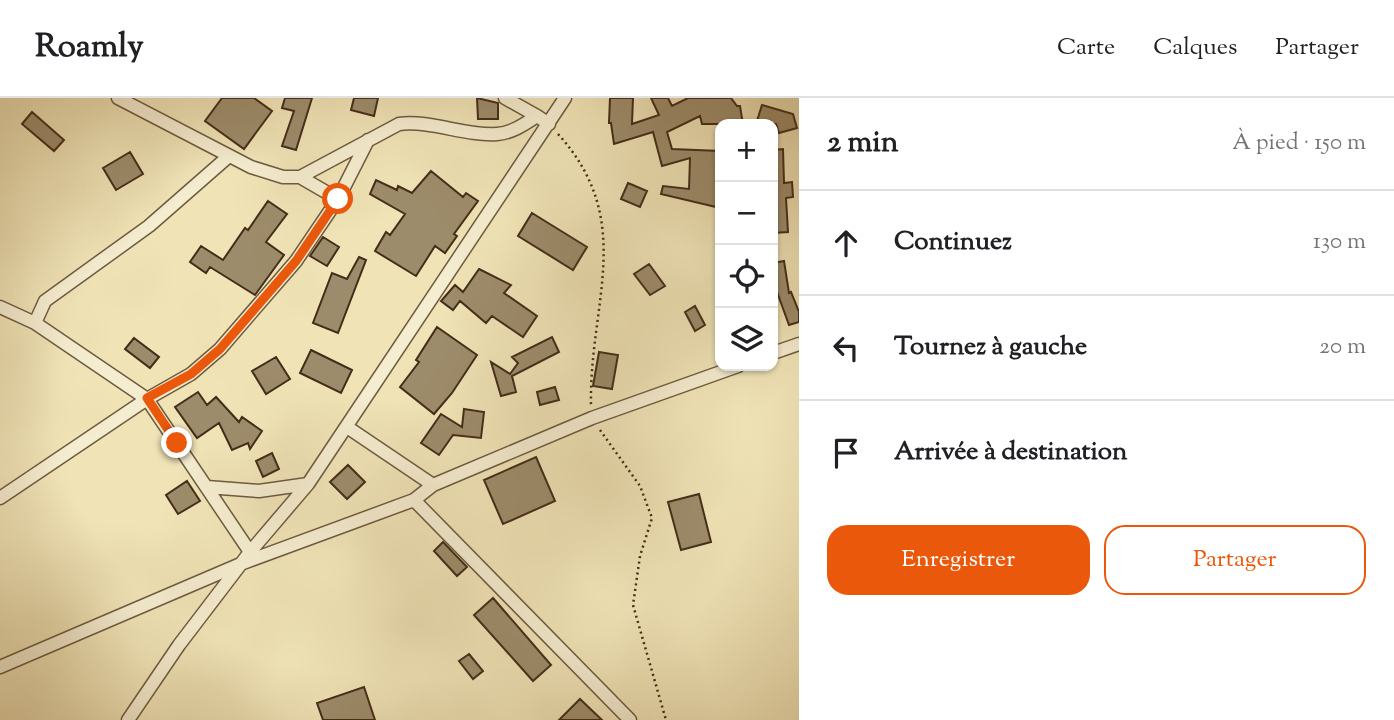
<!DOCTYPE html>
<html lang="fr">
<meta charset="utf-8">
<style>
:root{--surface:#fff;--page:#f6f6f6;--text:#202124;--muted:#757577;--line:#e0e0e0;--accent:#ea580c}
body{margin:0;font-family:"Sorts Mill Goudy",serif;background:var(--page);color:var(--text)}
.controls{position:absolute;right:21px;top:21px;display:grid;overflow:hidden;border-radius:14px;box-shadow:0 2px 5px #0004}
.controls button{width:63px;height:63px;display:grid;place-items:center;padding:0;border:0;border-bottom:2px solid var(--line);background:var(--surface);color:var(--text);font:35px sans-serif}
.stop{position:absolute;width:21px;height:21px;margin:-16px;border:5px solid #ea580c;border-radius:50%;background:#fff}
.stop.end{background:#ea580c;border-color:#fff;box-shadow:0 2px 7px #0008}
.list{margin:0;padding:0;list-style:none}
h2{display:flex;justify-content:space-between;align-items:center;height:91px;margin:0;padding:0 28px;font-size:30px}
h2 small{font-size:23px;font-weight:400;color:var(--muted)}
.list li{display:grid;grid-template-columns:46px 1fr auto;gap:21px;align-items:center;box-sizing:border-box;height:105px;padding:0 28px;border-top:2px solid var(--line)}
.list b{display:block;font-size:26px;white-space:nowrap}
.list em{font-size:23px;font-style:normal;color:var(--muted)}
.actions{display:flex;gap:14px;padding:21px 28px}
.actions a{flex:1;padding:16px 0;border:2px solid var(--accent);border-radius:21px;text-align:center;font-size:24px;color:var(--accent)}
.actions .main{background:var(--accent);color:#fff}
.icon{flex:none;width:38px;height:38px;fill:none;stroke:currentColor;stroke-width:2;stroke-linecap:round;stroke-linejoin:round}
.map{position:relative;flex:none;width:799px;height:622px;overflow:hidden}
header{display:flex;align-items:center;gap:42px;box-sizing:border-box;height:98px;padding:0 35px;background:var(--surface);border-bottom:2px solid var(--line)}
header strong{font-size:33px}
nav{display:flex;gap:38px;margin-inline-start:auto;font-size:24px}
main{display:flex}
aside{flex:1;background:var(--surface)}
.map>svg:first-child{display:block}
.building{fill:#9d8c6b;stroke:#432d19;stroke-width:2}
.lines{fill:none;stroke-linecap:round;stroke-linejoin:round}
.street-casing{stroke:#6e5b40;stroke-width:15}
.path{stroke:#432d19;stroke-width:2.5;stroke-dasharray:2 3.5;stroke-linecap:butt}
.street{stroke:#f5edd0;stroke-width:12}
.route{stroke:#ea580c;stroke-width:9}
</style>
<header>
<strong>Roamly</strong>
<nav><a>Carte</a><a>Calques</a><a>Partager</a></nav>
</header>
<main>
<div class="map">
<svg width="799" height="622" viewBox="0 0 799 622">
<rect width="100%" height="100%" fill="#f0e4b7"/>
<filter id="stains"><feTurbulence type="fractalNoise" baseFrequency=".00286" numOctaves="4"/><feColorMatrix values="0 0 0 0 .2 0 0 0 0 .09 0 0 0 0 .02 0 0 0 .5 -.17"/></filter>
<radialGradient id="worn" r=".72"><stop offset=".6" stop-color="#630" stop-opacity="0"/><stop offset="1" stop-color="#630" stop-opacity=".3"/></radialGradient>
<!-- building -->
<path class="building" d="M222 0H254L272 13 244 51 205 23Z
M285 0H312L296 52 282 48 294 13 282 10Z
M354 0H378L374 18 351 12Z
M477 0 498 5V21H478Z
M610 0H633L632 26 659 17 651 0H668L672 8 688 0H731L737 8H740L743 26H702L700 18 667 34 672 51 720 53V89L716 109 661 96 663 88 689 91 690 60 662 68 653 34 614 46 611 25H609Z
M762 7 793 16 797 30 779 35 776 26H756Z
M32 14 64 42 54 53 22 26Z
M783 51 784 85 792 84 793 99 786 100 788 134 773 135V52Z
M130 54 143 76 116 92 103 70Z
M431 73 463 99 466 95 478 103 454 136 457 138 445 155 435 148 416 178 375 153 386 134 390 137 405 116 370 96 376 82 397 92 398 88 412 95Z
M628 85 647 93 640 109 621 101Z
M268 103 287 116 266 144 284 157 255 197 210 169 206 175 190 164 201 148 223 162 245 130 248 132Z
M532 115 587 149 573 172 518 138Z
M323 139 339 149 327 168 310 158Z
M359 159 366 162 338 235 313 225 332 175 347 181Z
M784 163 789 195 791 194 799 214V224L789 227 777 194 773 167V165Z
M649 166 665 188 650 197 634 176Z
M479 171 511 187 504 195 537 218 523 239 492 218 486 225 460 203 453 212 441 203 455 187 463 194Z
M695 208 705 227 695 233 685 214Z
M437 229 477 257 452 295 434 316 400 289 419 264 416 262Z
M552 239 559 254 512 278 516 294 501 298 491 264 510 276 518 265 512 259Z
M134 240 159 259 150 270 125 251Z
M311 252 352 272 341 295 300 275Z
M599 254 618 257 612 291 593 288Z
M276 259 290 281 266 296 252 273Z
M555 289 559 302 540 307 537 294Z
M198 294 207 307 216 299 239 324 242 319 262 333 250 351 248 345 232 352 219 325 197 340 175 309Z
M464 311 484 314 481 340 453 337 439 357 421 345 441 316 462 329Z
M272 355 279 371 263 379 256 363Z
M536 359 555 403 503 426 484 382Z
M348 367 365 384 347 401 330 384Z
M187 383 200 403 178 416 166 397Z
M699 396 711 444 681 452 668 404Z
M443 444 467 469 457 478 434 453Z
M493 500 551 567 533 583 474 517Z
M469 556 483 573 473 581 459 563Z
M364 589 375 622H323L317 605Z
M580 601 602 622H559Z"/>
<g class="lines">
<defs>
<path id="street" d="M118 0 251 69 283 79H300L399 26C432 22 464 38 497 36 512 35 525 26 537 18L549 26
M505 0 537 18
M300 79 338 101
M0 209 35 225 147 301 250 454
M35 225 45 203 149 128 229 58
M773 255 799 246
M347 329 433 387
M207 389 259 393 308 386
M0 400 147 301 191 276 220 251 296 163 338 101 368 42
M414 402 433 387 592 320 738 268
M0 569 243 465 414 402 630 622
M128 622 179 547 250 454 308 386 565 0"/>
</defs>
<!-- street casing -->
<use href="#street" class="street-casing"/>
<!-- path -->
<path class="path" d="M558 36C637 123 589 205 591 307
M600 332 640 388 652 420 640 458 633 507 666 622"/>
<!-- street -->
<use href="#street" class="street"/>
</g>
<g class="lines">
<!-- route -->
<path class="route" d="M177 345 147 300 191 276 220 251 296 163 338 101"/>
</g>
<rect width="100%" height="100%" filter="url(#stains)"/>
<rect width="100%" height="100%" fill="url(#worn)"/>
</svg>
<div class="controls">
<button>+</button>
<button>−</button>
<button><svg class="icon" aria-label="locate" viewBox="0 0 24 24"><circle cx="12" cy="12" r="6"/><path d="M12 2v4M12 18v4M2 12h4M18 12h4"/></svg></button>
<button><svg class="icon" aria-label="layers" viewBox="0 0 24 24"><path d="M12 4l9 5-9 5-9-5zM3 14l9 5 9-5"/></svg></button>
</div>
<div class="stop" style="left:338px;top:101px"></div>
<div class="stop end" style="left:177px;top:345px"></div>
</div>
<aside>
<h2>2 min<small>À pied · 150 m</small></h2>
<ul class="list">
<li><svg class="icon" aria-label="ahead" viewBox="0 0 24 24"><path d="M12 20V5M6 11l6-6 6 6"/></svg><div><b>Continuez</b></div><em>130 m</em></li>
<li><svg class="icon" aria-label="left" viewBox="0 0 24 24"><path d="M17 20v-9H6M10 6l-5 5 5 5"/></svg><div><b>Tournez à gauche</b></div><em>20 m</em></li>
<li><svg class="icon" aria-label="arrive" viewBox="0 0 24 24"><path d="M6 21V4h12l-3 4 3 4H6"/></svg><div><b>Arrivée à destination</b></div></li>
</ul>
<div class="actions"><a class="main">Enregistrer</a><a>Partager</a></div>
</aside>
</main>
